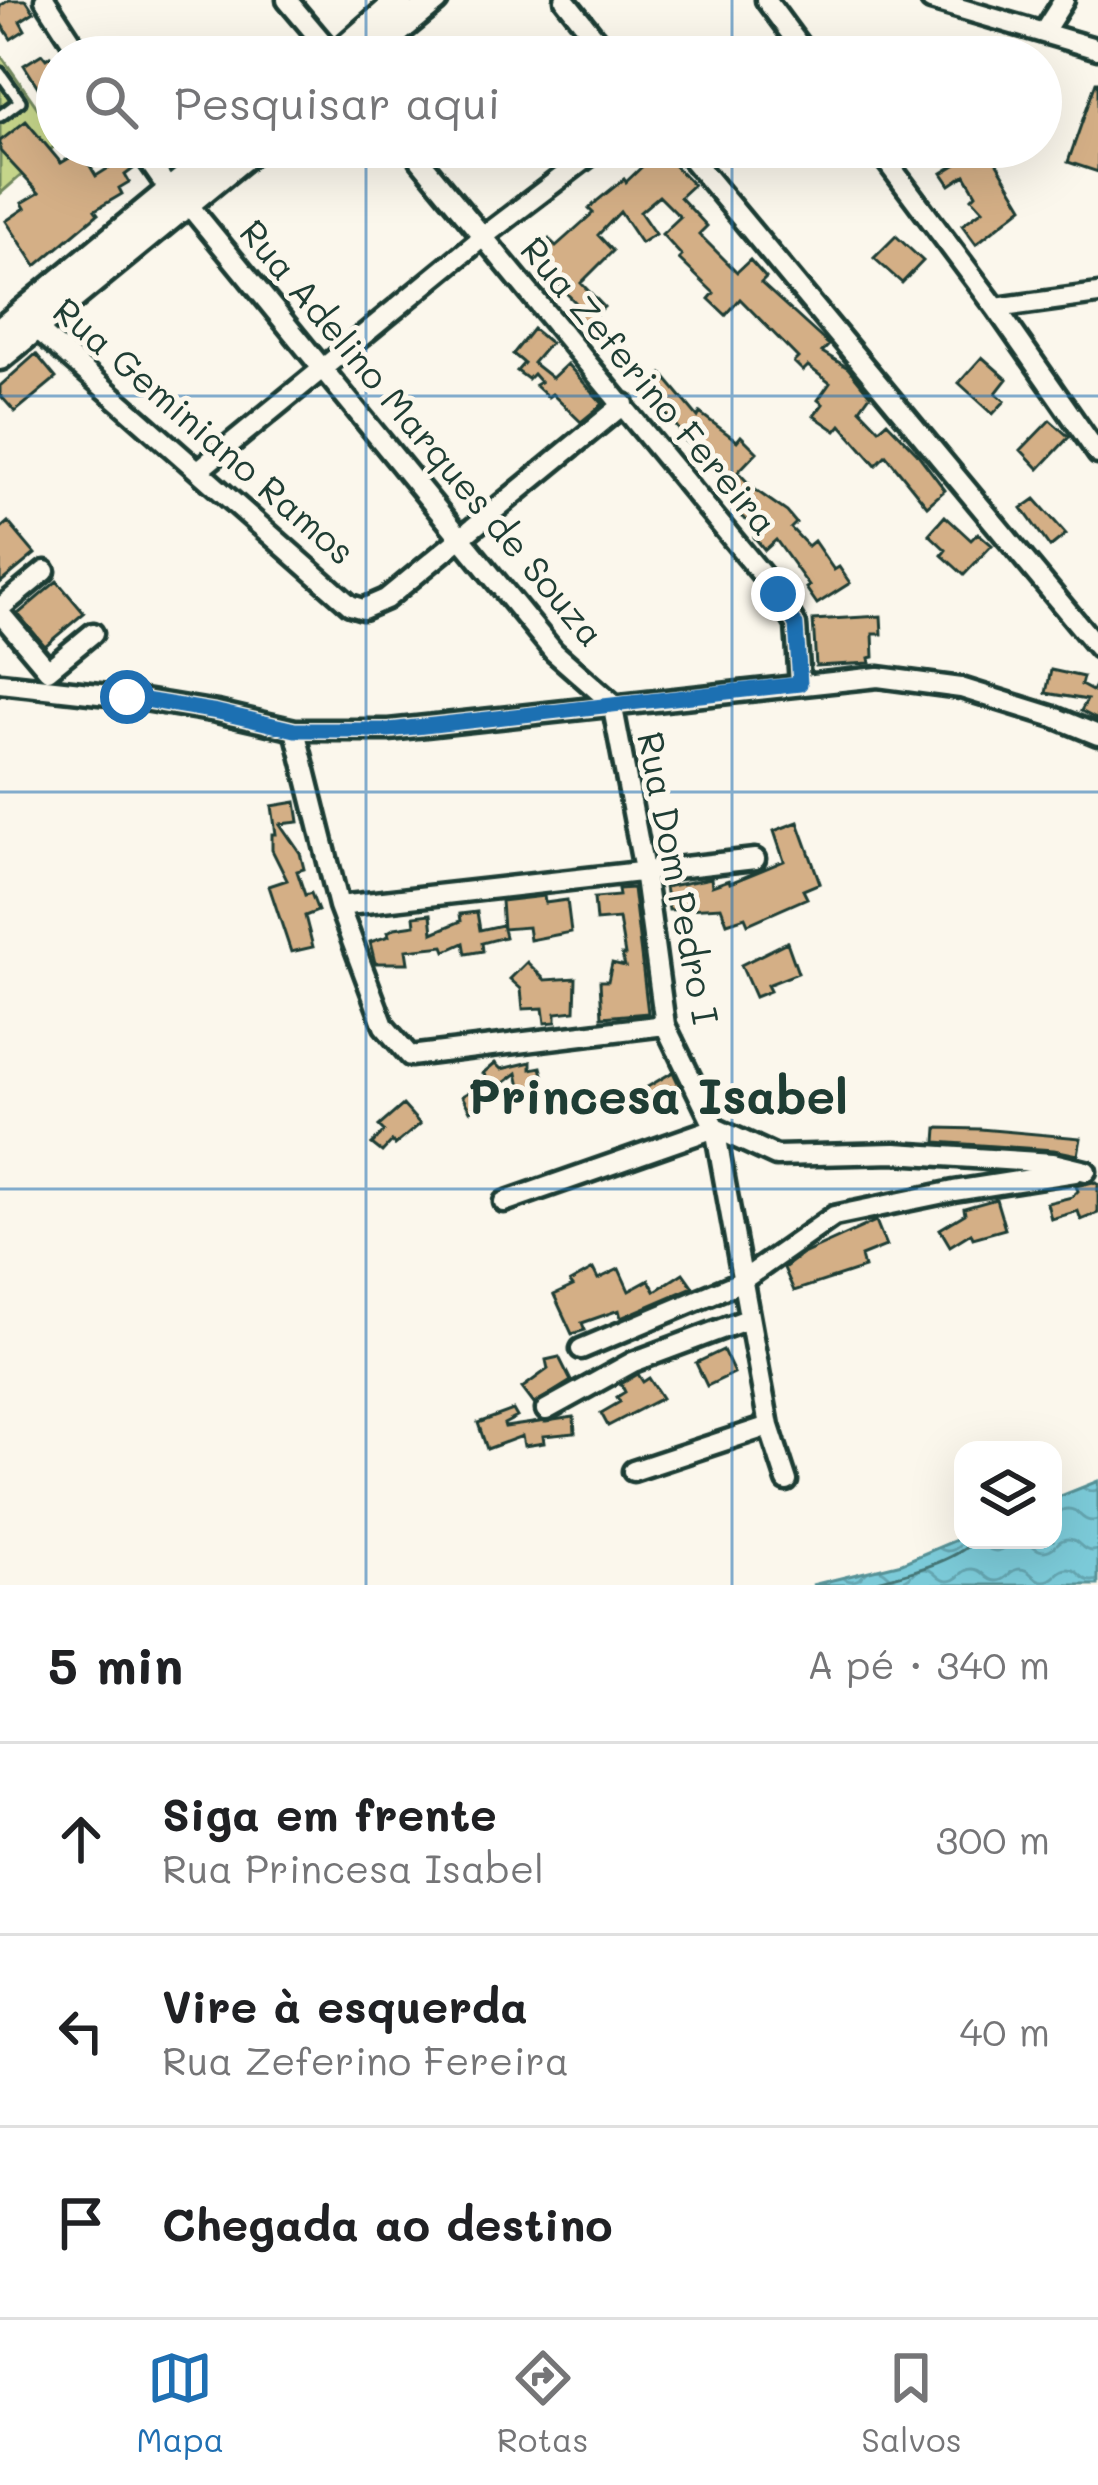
<!DOCTYPE html>
<html lang="pt">
<meta charset="utf-8">
<style>
:root{--surface:#fff;--page:#f6f6f6;--text:#202124;--muted:#757577;--line:#e0e0e0;--accent:#1f6fb2}
body{margin:0;font-family:Mali,sans-serif;background:var(--page);color:var(--text)}
.controls{position:absolute;right:36px;bottom:36px;display:grid;overflow:hidden;border-radius:24px;box-shadow:0 12px 48px #0002}
.controls button{width:108px;height:108px;display:grid;place-items:center;padding:0;border:0;border-bottom:3px solid var(--line);background:var(--surface);color:var(--text);font:60px sans-serif}
.stop{position:absolute;width:36px;height:36px;margin:-27px;border:9px solid #1f6fb2;border-radius:50%;background:#fff}
.stop.end{background:#1f6fb2;border-color:#fff;box-shadow:0 3px 12px #0008}
.list{margin:0;padding:0;list-style:none}
h2{display:flex;justify-content:space-between;align-items:center;height:156px;margin:0;padding:0 48px;font-size:51px}
h2 small{font-size:39px;font-weight:400;color:var(--muted)}
.list li{display:grid;grid-template-columns:78px 1fr auto;gap:36px;align-items:center;box-sizing:border-box;height:192px;padding:0 48px;border-top:3px solid var(--line)}
.list b{display:block;font-size:45px;white-space:nowrap}
.list p{margin:0;font-size:39px;white-space:nowrap;color:var(--muted)}
.list em{font-size:39px;font-style:normal;color:var(--muted)}
.icon{flex:none;width:66px;height:66px;fill:none;stroke:currentColor;stroke-width:2;stroke-linecap:round;stroke-linejoin:round}
.map{position:relative;flex:none;width:1098px;height:1585px;overflow:hidden}
.search{position:absolute;background:var(--surface);box-shadow:0 12px 48px #0002;left:36px;right:36px;top:36px;height:132px;display:flex;align-items:center;gap:30px;box-sizing:border-box;padding:0 42px;border-radius:66px;color:var(--muted);font-size:45px}
.sheet{height:732px;background:var(--surface)}
nav{display:flex;justify-content:space-around;align-items:center;box-sizing:border-box;height:168px;border-top:3px solid var(--line);background:var(--surface);font-size:33px;color:var(--muted)}
nav a{display:grid;justify-items:center;gap:6px}
nav .on{color:var(--accent)}
.map>svg:first-child{display:block}
.pitch{fill:#c5d58a;stroke:#72895f;stroke-width:3}
.water{fill:url(#water-waves);stroke:#579297;stroke-width:3}
.lines{fill:none;stroke-linecap:round;stroke-linejoin:round}
.shore{stroke:#447676;stroke-width:3}
.building{fill:#d4af86;stroke:#1f3d34;stroke-width:3}
.service-casing{stroke:#1f3d34;stroke-width:18}
.minor-casing{stroke:#1f3d34;stroke-width:27}
.tertiary-casing{stroke:#1f3d34;stroke-width:33}
.service{stroke:#fbf7ec;stroke-width:9}
.minor{stroke:#fbf7ec;stroke-width:18}
.tertiary{stroke:#fbf7ec;stroke-width:24}
.route{stroke:#1f6fb2;stroke-width:15}
.grid{fill:none;stroke:#1f6fb2;stroke-width:3;stroke-opacity:0.55}
.labels{text-anchor:middle;stroke-width:10;stroke-linejoin:round;paint-order:stroke}
.street-label{font-size:36px;fill:#1f3d34;stroke:#fbf7ec}
.district-label{font-size:48px;font-weight:bold;fill:#1f3d34;stroke:#fbf7ec}
</style>
<div class="map">
<svg width="1098" height="1585" viewBox="0 0 1098 1585">
<defs>
<pattern id="water-waves" width="16" height="10" patternUnits="userSpaceOnUse" patternTransform="scale(3)"><rect width="16" height="10" fill="#7ccbd9"/><path d="M0 5q4-4 8 0t8 0" fill="none" stroke="#65a6b1"/></pattern>
</defs>
<rect width="100%" height="100%" fill="#fbf7ec"/>
<filter id="ink" filterUnits="userSpaceOnUse"><feTurbulence type="fractalNoise" baseFrequency=".00833" numOctaves="2"/><feDisplacementMap in="SourceGraphic" scale="24" xChannelSelector="R" yChannelSelector="G"/><feConvolveMatrix kernelMatrix="1 2 1 2 8 2 1 2 1" color-interpolation-filters="sRGB"/></filter>
<g filter="url(#ink)">
<!-- pitch -->
<path class="pitch" d="M0 54 57 136V144L0 194Z"/>
<!-- water -->
<path class="water" d="M1098 1481V1585H812L902 1563 963 1537V1540H1053V1499Z"/>
<g class="lines">
<!-- shore -->
<path class="shore" d="M862 1585C892 1577 954 1564 974 1540"/>
</g>
<!-- building -->
<path class="building" d="M9 0H26L34 12 20 21 25 30 11 39 0 22V6Z
M42 54 46 59 50 56 57 67V103L49 90 43 95 24 65Z
M1096 82H1098V172L1068 162Z
M26 121 61 163 81 151 96 176 126 157 133 169 125 175 129 182 119 188 122 194 95 210 98 214 36 266 6 221 25 208 22 203 39 193 0 151V141Z
M638 147H665L669 151 675 160 672 163 693 185 680 197 707 226 699 234 737 272 750 260 766 278 761 283 829 345 822 352 848 368 870 395 860 409 879 429 887 422 917 453 945 490 927 506 886 455 876 465 841 425 836 431 814 416 823 404 818 400 830 383 808 366 803 371 794 362 798 358 740 299 726 315 709 299 714 293 679 259 682 256 662 234 680 217 659 196 640 212 655 234 641 243 620 212 598 235 613 251 581 283 604 307 582 327 566 310 575 302 531 257 549 239 556 246 593 213 589 209 598 200 624 179 626 182 650 159Z
M985 147H1010L993 157 1023 207 976 244 962 225 983 210 972 198 976 194 965 175 950 185 942 173Z
M896 236 923 261 902 283 874 258Z
M533 329 550 343 533 363 552 378 567 364 603 404 581 422 552 394 548 397 535 385 540 382 533 374 528 379 517 371 524 363 513 354Z
M36 354 56 378 15 412 0 395V386Z
M982 357 1007 379 996 393 1005 401 993 414 959 383Z
M662 374 698 417 700 413 737 441 741 436 757 452 738 472 754 489 787 512 796 523 791 528 808 546 814 541 834 570 839 567 850 583 817 604 806 588 809 586 776 540 765 550 754 537 761 531 739 515 743 511 719 485 723 481 700 460 704 456 685 441 687 439 645 389Z
M1050 420 1069 437 1039 469 1021 450Z
M1035 499 1066 534 1050 547 1022 508Z
M945 516 971 540 978 533 992 545 964 575 942 555 946 550 929 534Z
M8 522 35 554 0 583V529Z
M57 581 84 613 45 646 18 614Z
M881 616 882 634H873L874 657 869 658 870 663 816 666 813 620Z
M1051 670 1083 677 1081 685 1092 691 1098 680V720L1081 711 1087 700 1046 693Z
M296 802 299 822 280 824 300 853 304 869 297 871 305 895 311 893 318 911 305 916 313 947 291 952 269 886 287 880 272 850V834H276L272 806Z
M798 822 820 883 803 890 807 898 748 924 745 917 727 923 721 907 669 910 665 887 711 878 712 886 729 880 730 883 784 861 774 831Z
M633 888 648 1013 602 1017 600 981H608L612 963 625 966 622 955H625L619 919 596 921 594 898 619 896 618 889Z
M544 896 545 903 567 900 571 932 530 940 528 927 503 929 501 901Z
M477 912 480 930 502 925 505 937 482 943 483 951 466 954 464 943 446 951 444 946 406 950 408 963H375L370 942 389 936 388 932 395 928 415 925 414 916 431 914 433 933 461 921 460 914Z
M787 942 798 973 767 985 770 991 755 997 741 965Z
M527 962 545 980 576 978 575 1011 556 1013V1022L545 1023 543 1008 523 1009 521 989 510 979Z
M531 1062V1069L541 1067 547 1090 522 1096 517 1073 488 1095 491 1100 470 1111 462 1096 489 1080 483 1073 495 1063 501 1069Z
M673 1072 680 1087 674 1093 680 1108 667 1113 662 1100 653 1105 644 1089Z
M403 1105 420 1124 395 1145 392 1141 382 1152 372 1144 384 1131 379 1126Z
M937 1128 980 1129 1081 1138 1078 1155 1054 1150 936 1142Z
M1093 1182 1098 1184V1213L1081 1220 1078 1211 1051 1219 1047 1203 1072 1197 1078 1191 1076 1186Z
M996 1199 1005 1229 973 1238 971 1233 950 1246 940 1229 965 1214 964 1208Z
M876 1221 886 1246 861 1256 864 1268 794 1291 784 1268 801 1255Z
M593 1269 598 1279 619 1269 629 1291 649 1280 655 1291 683 1273 693 1287 621 1318 619 1310 582 1323 585 1330 572 1334 554 1295 573 1286 570 1282Z
M723 1350 734 1373 707 1386 696 1363Z
M559 1357 571 1381 534 1404 522 1388 548 1369 546 1360Z
M638 1374 643 1382 649 1378 662 1398 608 1426 601 1413 620 1402 617 1397 625 1392 621 1384Z
M513 1410 517 1417 504 1424 505 1427 574 1417 575 1433 543 1436 544 1443 524 1446 522 1436 487 1449 478 1423Z"/>
<g class="lines">
<defs>
<path id="service" d="M0 73 20 101 0 116"/>
<path id="minor" d="M45 0 82 57
M287 0 335 57
M565 0 610 57
M766 0 808 57
M931 0 1098 49
M1043 33 1064 0
M139 147 169 190 187 203 554 652 612 703 644 870 665 1025 715 1128 769 1426 787 1481
M409 147 778 594 796 625 800 684
M682 147 1098 648
M876 147 996 308 1098 454
M996 308 1098 294
M28 321 350 605 363 609 386 599 624 404
M200 469 483 237 601 147
M0 608 45 571
M0 613 48 670 93 633
M0 683 126 697 217 712 295 730H389L878 677 961 688 1054 717 1098 735
M295 730 339 906 384 1026 410 1056 665 1025
M339 906 755 859
M504 1202 715 1128 776 1156 895 1153 1053 1163 1086 1171
M581 1349 740 1282 834 1216 954 1191 1075 1172
M546 1410 633 1362 748 1319
M633 1471 769 1426"/>
<path id="tertiary" d="M335 57 400 0
M366 57 435 0
M0 331 223 147
M0 357 256 147"/>
</defs>
<!-- service casing -->
<use href="#service" class="service-casing"/>
<!-- minor casing -->
<use href="#minor" class="minor-casing"/>
<!-- tertiary casing -->
<use href="#tertiary" class="tertiary-casing"/>
<!-- service -->
<use href="#service" class="service"/>
<!-- minor -->
<use href="#minor" class="minor"/>
<!-- tertiary -->
<use href="#tertiary" class="tertiary"/>
</g>
</g>
<g class="lines" filter="url(#ink)">
<!-- route -->
<path class="route" d="M127 697 218 712 295 730H389L800 684 796 625 778 594"/>
</g>
<!-- grid -->
<path class="grid" d="M366 0V57M732 0V57M366 147V1585M732 147V1585M0 396H1098M0 792H1098M0 1189H1098"/>
<g class="labels">
<!-- street labels -->
<g class="street-label">
<text transform="translate(649 386) rotate(50)" y="13">Rua Zeferino Fereira</text>
<text transform="translate(204 431) rotate(41)" y="13">Rua Geminiano Ramos</text>
<text transform="translate(422 433) rotate(50)" y="13">Rua Adelino Marques de Souza</text>
<text transform="translate(678 878) rotate(79)" y="13">Rua Dom Pedro I</text>
</g>
<!-- district labels -->
<g class="district-label">
<text x="658" y="1114">Princesa Isabel</text>
</g>
</g>
</svg>
<div class="controls">
<button><svg class="icon" aria-label="layers" viewBox="0 0 24 24"><path d="M12 4l9 5-9 5-9-5zM3 14l9 5 9-5"/></svg></button>
</div>
<div class="stop" style="left:127px;top:697px"></div>
<div class="stop end" style="left:778px;top:594px"></div>
<div class="search"><svg class="icon" aria-label="search" viewBox="0 0 24 24"><circle cx="10" cy="10" r="6"/><path d="M15 15l6 6"/></svg>Pesquisar aqui</div>
</div>
<section class="sheet">
<h2>5 min<small>A pé · 340 m</small></h2>
<ul class="list">
<li><svg class="icon" aria-label="ahead" viewBox="0 0 24 24"><path d="M12 20V5M6 11l6-6 6 6"/></svg><div><b>Siga em frente</b><p>Rua Princesa Isabel</p></div><em>300 m</em></li>
<li><svg class="icon" aria-label="left" viewBox="0 0 24 24"><path d="M17 20v-9H6M10 6l-5 5 5 5"/></svg><div><b>Vire à esquerda</b><p>Rua Zeferino Fereira</p></div><em>40 m</em></li>
<li><svg class="icon" aria-label="arrive" viewBox="0 0 24 24"><path d="M6 21V4h12l-3 4 3 4H6"/></svg><div><b>Chegada ao destino</b></div></li>
</ul>
</section>
<nav>
<a class="on"><svg class="icon" aria-label="map" viewBox="0 0 24 24"><path d="M3 6l6-2 6 2 6-2v14l-6 2-6-2-6 2zM9 4v14M15 6v14"/></svg>Mapa</a>
<a><svg class="icon" aria-label="directions" viewBox="0 0 24 24"><path d="M12 3l9 9-9 9-9-9zM9 14v-3h6M13 9l2 2-2 2"/></svg>Rotas</a>
<a><svg class="icon" aria-label="saved" viewBox="0 0 24 24"><path d="M7 4h10v16l-5-4-5 4z"/></svg>Salvos</a>
</nav>
